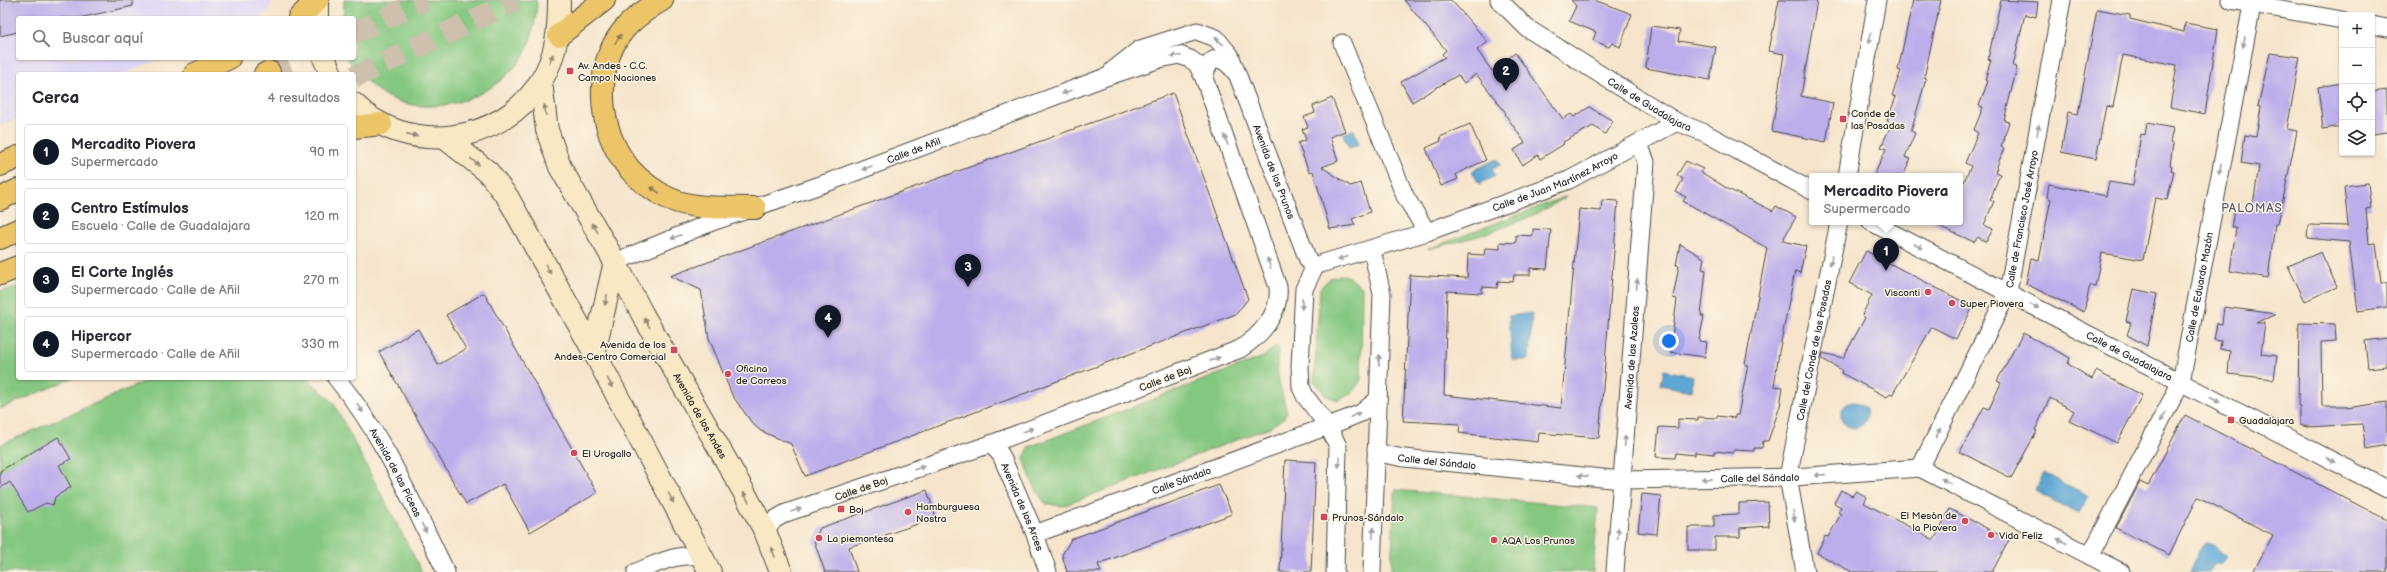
<!DOCTYPE html>
<html lang="es">
<meta charset="utf-8">
<style>
:root{--surface:#fff;--page:#f2f2f3;--text:#2b2b33;--muted:#7c7c81;--line:#e1e1e2;--accent:#111827}
body{margin:0;font-family:"Balsamiq Sans",sans-serif;background:var(--page);color:var(--text)}
.controls{position:absolute;right:12px;top:12px;display:grid;overflow:hidden;border-radius:4px;box-shadow:0 1px 3px #0004}
.controls button{width:36px;height:36px;display:grid;place-items:center;padding:0;border:0;border-bottom:1px solid var(--line);background:var(--surface);color:var(--text);font:20px sans-serif}
.you{position:absolute;left:1669px;top:341px;width:14px;height:14px;margin:-10px;border:3px solid #fff;border-radius:50%;background:#1a73e8;box-shadow:0 0 0 6px #1a73e833}
.badge{display:grid;place-items:center;width:26px;height:26px;border-radius:50%;background:var(--accent);color:#fff;font-size:13px;font-weight:700}
.pin{position:absolute;translate:-50% -33px;filter:drop-shadow(0 1px 2px #0008)}
.pin::after{content:'';position:absolute;top:21px;width:14px;height:12px;background:inherit;clip-path:polygon(0 0,100% 0,50% 100%)}
.popup{position:absolute;left:1809px;top:173px;width:154px;height:52px;box-sizing:border-box;display:grid;place-content:center;border-radius:4px;background:var(--surface);filter:drop-shadow(0 1px 3px #0005);font-size:13px;white-space:nowrap;color:var(--muted)}
.popup b{font-size:15px;color:var(--text)}
.popup::after{content:'';position:absolute;left:50%;top:100%;margin-left:-8px;border:8px solid transparent;border-top-color:var(--surface)}
.list{margin:0;padding:0;list-style:none}
h2{display:flex;justify-content:space-between;align-items:center;height:52px;margin:0;padding:0 16px;font-size:17px}
h2 small{font-size:13px;font-weight:400;color:var(--muted)}
.list li{display:grid;grid-template-columns:26px 1fr auto;gap:12px;align-items:center;box-sizing:border-box;height:56px;margin:0 8px 8px;padding:0 8px;border:1px solid var(--line);border-radius:4px}
.list b{display:block;font-size:15px;white-space:nowrap}
.list p{margin:0;font-size:13px;white-space:nowrap;color:var(--muted)}
.list em{font-size:13px;font-style:normal;color:var(--muted)}
.icon{flex:none;width:22px;height:22px;fill:none;stroke:currentColor;stroke-width:2;stroke-linecap:round;stroke-linejoin:round}
.map{position:relative;flex:none;width:2387px;height:572px;overflow:hidden}
.search{position:absolute;background:var(--surface);box-shadow:0 1px 3px #0004;left:16px;top:16px;width:340px;height:44px;display:flex;align-items:center;gap:10px;box-sizing:border-box;padding:0 14px;border-radius:4px;color:var(--muted);font-size:15px}
.panel{position:absolute;background:var(--surface);box-shadow:0 1px 3px #0004;left:16px;top:72px;width:340px;height:308px;border-radius:4px}
.map>svg:first-child{display:block}
.built{fill:#ddd5f6}
.green{fill:#84c780;stroke:#587956}
.water{fill:#5ea7d5;stroke:#446980}
.building{fill:#bcadeb}
.lines{fill:none;stroke-linecap:round;stroke-linejoin:round}
.motorway-tunnel{stroke:#cdc0ac;stroke-width:22;stroke-dasharray:22 11;stroke-linecap:butt}
.minor-casing{stroke:#494743;stroke-width:19}
.secondary-casing{stroke:#494743;stroke-width:24}
.motorway-casing{stroke:#494743;stroke-width:24}
.minor{stroke:#fff;stroke-width:17}
.secondary{stroke:#f8e8c3;stroke-width:22}
.motorway{stroke:#edc569;stroke-width:22}
.oneway{fill:#a0a0a0}
.oneway2{fill:#8c784a}
.oneway3{fill:#928a77}
.poi-dot{fill:#d1495b;stroke:#fcf5e5;stroke-width:1.5}
.labels{text-anchor:middle;stroke-width:3;stroke-linejoin:round;paint-order:stroke}
.poi-label{font-size:10px;fill:#2b2b2b;stroke:#fcf5e5;text-anchor:start}
.street-label{font-size:10px;fill:#2b2b2b;stroke:#fcf5e5}
.quarter-label{font-size:12px;letter-spacing:1px;fill:#5e586e;stroke:#fcf5e5}
</style>
<div class="map">
<svg width="2387" height="572" viewBox="0 0 2387 572">
<rect width="100%" height="100%" fill="#fcf5e5"/>
<filter id="ink" filterUnits="userSpaceOnUse"><feTurbulence type="fractalNoise" baseFrequency=".025" numOctaves="2"/><feDisplacementMap in="SourceGraphic" scale="8" xChannelSelector="R" yChannelSelector="G"/><feConvolveMatrix kernelMatrix="1 2 1 2 8 2 1 2 1" color-interpolation-filters="sRGB"/></filter>
<filter id="wash" filterUnits="userSpaceOnUse"><feTurbulence type="fractalNoise" baseFrequency=".012" numOctaves="4" result="noise"/><feDisplacementMap in="SourceGraphic" scale="16" xChannelSelector="R" yChannelSelector="G"/><feGaussianBlur stdDeviation="0.9" result="paint"/><feColorMatrix in="noise" values="0 0 0 0 0 0 0 0 0 0 0 0 0 0 0 0 0 1.4 0 .05"/><feComposite in="paint" operator="in"/></filter>
<g filter="url(#wash)">
<rect width="100%" height="100%" fill="#f6e5cc"/>
<!-- built -->
<path class="built" d="M0 0H273L267 13 256 18H18V58H161L123 74H18V118L0 126Z"/>
<!-- green -->
<path class="green" d="M344 0H536L537 4C535 24 532 45 519 62 490 99 433 119 388 97 372 89 360 74 348 60V58H354V18H343Z
M1567 196C1525 224 1476 238 1428 249Z
M1343 275 1349 277 1362 287 1361 380 1351 394 1338 400 1326 396 1314 381 1320 288 1330 278Z
M18 287V378H73L0 409V291Z
M1276 346 1279 348C1274 370 1281 390 1287 412L1283 419 1268 428 1063 506 1046 504C1034 490 1029 475 1024 458L1029 447 1263 357Z
M153 378H307L333 402 422 572H0V445Z
M1395 490 1598 508 1593 572H1391Z"/>
<!-- water -->
<path class="water" d="M1354 129 1359 144 1349 148 1343 134Z
M1497 159 1500 165 1492 168 1495 176 1479 184 1472 171Z
M1532 313 1529 360H1512L1509 316Z
M1664 370 1693 376 1691 391 1661 385Z
M1841 415a13 13 0 1 1 26 0a13 13 0 1 1-26 0Z
M2044 473 2089 496 2079 514 2035 491Z
M2207 543 2215 546 2228 557 2222 563 2213 565 2208 572H2190L2202 545Z"/>
<g id="blocks">
<!-- building -->
<path class="building" d="M0 0H133V6L79 18H18V32L0 36Z
M1404 0H1451L1488 42 1477 50 1492 71 1515 53 1563 119 1571 114 1574 117 1589 107 1613 121 1605 134 1593 126 1563 142 1564 144 1540 159 1538 155 1522 165 1514 150 1525 143 1505 114 1506 113 1476 74 1464 83 1458 75 1412 102 1401 82 1445 57 1442 54 1446 50Z
M1571 0H1594L1632 14 1620 47 1612 43 1609 47 1593 40 1596 32 1569 21 1576 6Z
M1779 0H1817L1801 96 1833 103 1826 142 1772 131 1784 54 1769 51Z
M1913 0H1941L1924 78 1926 79 1911 131 1915 133 1905 157 1911 159 1903 176H1874L1886 149 1881 147 1892 123 1887 121 1896 97 1892 95 1901 71 1898 70Z
M2001 0 2038 2 2036 17 2025 14 2013 66 2017 67 2004 121 2009 122 2001 147 2004 148 1995 172 2000 174 1990 200 1994 201 1984 225 1993 229 1986 242 1978 237 1974 242 1930 222H1960V191L1971 166 1965 163 1978 133 1974 130 1983 107 1979 106 1988 81 1985 80 1991 60 1988 59Z
M2097 9 2130 15V19L2184 32 2185 23 2218 29 2205 114 2170 107 2177 65 2123 55 2113 107 2106 106 2096 159 2061 152 2068 112 2078 114Z
M1651 26 1680 30 1678 41 1716 47 1710 80 1646 68Z
M2270 53 2300 57 2287 129 2297 131 2278 224H2275L2268 278 2230 271 2236 228H2231L2234 210 2252 211 2259 166 2241 163 2245 135 2256 137 2261 107 2258 106Z
M2342 83V126L2323 129 2318 87Z
M2387 90V132L2372 134V92Z
M1173 93 1248 299 1236 314 805 476 791 444 761 431 752 423 732 395 709 338 701 290 670 276Z
M1332 98 1345 131 1330 137 1338 161 1322 167 1350 186 1361 183 1370 212 1352 219 1355 225 1330 229 1313 171 1309 172 1298 143 1306 140 1302 129 1308 127 1304 117 1315 113 1313 106Z
M2147 123 2173 128 2170 143 2173 144 2170 165 2172 166 2171 171 2174 172 2167 200 2155 198 2143 260 2102 253 2095 286 2090 285 2084 312 2026 284 2031 258 2039 260 2051 199 2047 197 2049 184 2106 196 2109 182 2133 186 2141 134 2145 135Z
M1470 124 1486 160 1456 174 1458 179 1441 186 1426 148 1441 141 1440 137Z
M1686 161 1703 169 1701 172 1728 189 1773 211 1776 206 1796 217 1782 241 1806 246 1800 273 1795 271 1779 352 1774 386 1783 387 1780 406 1768 441H1763L1762 448H1754V451L1734 450 1733 453 1714 451V454L1695 452V455L1676 453 1675 458 1656 457 1659 427 1678 428V419L1698 420V417L1717 418V416L1735 418V415H1738L1748 365H1745L1767 248 1683 201 1686 197 1676 192 1683 179 1677 175Z
M2368 183 2371 208 2366 209 2369 244 2376 243 2381 283H2387V307L2358 311 2349 242 2307 238 2308 225 2348 226 2344 186Z
M1602 200 1618 201 1599 438 1539 433 1538 442 1459 433 1460 424 1403 421 1410 275 1467 278 1468 254 1484 255 1485 248 1500 249V242L1516 243V235L1533 236V229L1551 230 1547 269 1530 268V275H1514L1513 282 1498 281 1497 288 1482 287V293L1447 291 1444 395 1561 408 1579 209 1601 211Z
M1680 244 1704 258 1702 269 1706 270 1701 316H1704L1699 341 1707 342 1705 357 1670 352 1677 299 1673 298 1679 265H1676Z
M1866 251 1973 307 1956 339 1932 327 1892 395 1890 394 1887 397 1841 373 1842 370 1822 359 1823 353 1843 358 1865 318 1862 315 1872 295 1849 283Z
M2321 252 2337 287 2305 301 2288 266Z
M2133 289 2157 294 2147 346 2127 335 2131 323 2126 321Z
M484 293 597 493 530 532 503 484 466 504 379 352 418 329 438 365 466 349 446 315Z
M2224 307 2276 314 2256 323H2265L2261 354 2277 356 2274 379 2228 374 2230 351 2220 349 2221 341 2214 340 2217 323 2222 324Z
M2299 323 2335 324 2336 341 2321 342 2322 406H2347V408L2387 402V445L2366 449 2362 424 2307 427 2300 425V407H2298Z
M2023 333 2070 358 2068 364 2092 379 2096 371 2142 395 2117 443 2069 420 2074 411 2050 398 2035 430 2037 431 2011 478 1960 452 1984 407 1989 409 2001 383 1997 381Z
M2387 338V366L2368 368 2365 341Z
M2185 415 2387 520V572H2253L2273 535 2198 497 2169 555 2116 528 2140 482 2148 486Z
M58 437 71 459 59 465 71 487 55 497 53 505 46 503 28 512 10 482 0 488V471Z
M1285 460 1316 462 1311 572H1280Z
M1219 485 1232 514 1098 564 1101 572H1067L1062 555 1071 539Z
M927 490 936 518 849 547 857 572H825L814 541 820 528Z
M1841 490 1852 496 1856 491 1867 497 1864 503 1934 540 1950 509 2009 540 1992 572H1852L1817 553 1825 536 1828 537 1841 514 1838 512 1841 507 1834 503Z
M1642 494 1661 496 1657 534 1638 532Z
M1768 502 1769 526 1740 528V537H1715V550H1688V527H1714V515L1739 514V503Z"/>
</g>
</g>
<g filter="url(#ink)">
<use href="#blocks" fill-opacity="0" stroke="#494743" stroke-width="1"/>
<g class="lines">
<!-- motorway-tunnel -->
<path class="motorway-tunnel" d="M354 33 425 0
M269 72 299 58
M354 77 517 0"/>
<defs>
<g id="minor">
<path id="s1" d="M1499 0 1527 28 1617 85 1677 122 1705 133 1812 191"/>
<path d="M2230 0 2342 20"/>
<path d="M2372 25 2387 28"/>
<path d="M1342 43 1405 196 1427 232"/>
<path id="s2" d="M1113 70 1140 49 1197 31 1216 38 1230 55 1308 260 1314 268"/>
<path d="M1204 78C1210 53 1221 54 1236 73"/>
<path d="M1847 176 1877 0"/>
<path id="s3" d="M1871 222 2387 489"/>
<path id="s4" d="M615 262 712 222 829 182 1103 78 1160 59 1179 55 1190 59 1197 64 1204 78 1278 287C1281 314 1260 336 1240 349L991 444 786 513 774 520 765 531"/>
<path id="s5" d="M336 378C384 435 413 505 446 572"/>
<path id="s6" d="M991 444 1001 455 1035 534 1048 572"/>
<path id="s7" d="M1376 449 1383 454 1404 458 1622 480 1794 477 1920 468 2121 572"/>
<path id="s8" d="M1920 468 2008 292 2062 0"/>
<path id="s9" d="M1035 534 1344 420 1361 413 1378 399"/>
<path id="s10" d="M2090 556 2181 382 2253 0"/>
<path d="M636 572C659 563 678 552 703 557"/>
<path id="s11" d="M1335 572 1338 446 1328 426 1305 396 1301 387 1300 366 1304 289 1314 268 1320 264 1427 232 1569 180 1677 122"/>
<path d="M1372 572 1382 294 1372 250"/>
<path id="s12" d="M1615 572 1646 162 1639 144"/>
<path id="s13" d="M1805 572 1788 477 1839 222"/>
</g>
<g id="secondary">
<path d="M317 0V18"/>
<path d="M324 58 331 74"/>
<path id="s14" d="M541 82 547 130 560 167 615 262 643 315 744 492 765 531 781 572"/>
<path d="M354 104C406 157 502 145 541 81 557 55 559 29 559 0"/>
<path d="M445 138 488 172 508 198 594 352 710 572"/>
<path d="M594 352 615 262"/>
</g>
<path id="motorway" d="M662 0C650 7 638 15 628 25 594 60 597 120 622 159 631 173 647 186 662 195 690 211 724 207 755 208
M299 18 317 0
M559 35 604 0
M195 74 229 58
M265 74 269 72
M354 127 381 124
M0 165 18 157
M0 199 18 190
M0 238 18 230
M0 274 18 267"/>
</defs>
<!-- minor casing -->
<use href="#minor" class="minor-casing"/>
<!-- secondary casing -->
<use href="#secondary" class="secondary-casing"/>
<!-- motorway casing -->
<use href="#motorway" class="motorway-casing"/>
<!-- minor -->
<use href="#minor" class="minor"/>
<!-- secondary -->
<use href="#secondary" class="secondary"/>
<!-- motorway -->
<use href="#motorway" class="motorway"/>
</g>
<!-- one-way arrows -->
<defs><path id="oneway-solid" d="M-6-.8H1V-3.2L6.5 0L1 3.2V.8H-6Z"/></defs>
<g class="oneway">
<use href="#oneway-solid" transform="translate(1870 38) rotate(100)"/>
<use href="#oneway-solid" transform="translate(1219 41) rotate(-139)"/>
<use href="#oneway-solid" transform="translate(2244 42) rotate(101)"/>
<use href="#oneway-solid" transform="translate(1176 56) rotate(178)"/>
<use href="#oneway-solid" transform="translate(1067 92) rotate(159)"/>
<use href="#oneway-solid" transform="translate(2038 130) rotate(-80)"/>
<use href="#oneway-solid" transform="translate(1226 140) rotate(-109)"/>
<use href="#oneway-solid" transform="translate(867 168) rotate(159)"/>
<use href="#oneway-solid" transform="translate(2220 169) rotate(101)"/>
<use href="#oneway-solid" transform="translate(676 237) rotate(159)"/>
<use href="#oneway-solid" transform="translate(1918 246) rotate(27)"/>
<use href="#oneway-solid" transform="translate(1343 258) rotate(165)"/>
<use href="#oneway-solid" transform="translate(1831 260) rotate(102)"/>
<use href="#oneway-solid" transform="translate(1269 263) rotate(-109)"/>
<use href="#oneway-solid" transform="translate(1637 284) rotate(-86)"/>
<use href="#oneway-solid" transform="translate(1302 304) rotate(92)"/>
<use href="#oneway-solid" transform="translate(2034 306) rotate(27)"/>
<use href="#oneway-solid" transform="translate(1215 359) rotate(-21)"/>
<use href="#oneway-solid" transform="translate(1379 360) rotate(-88)"/>
<use href="#oneway-solid" transform="translate(2215 400) rotate(28)"/>
<use href="#oneway-solid" transform="translate(360 408) rotate(57)"/>
<use href="#oneway-solid" transform="translate(1355 415) rotate(-24)"/>
<use href="#oneway-solid" transform="translate(2163 417) rotate(118)"/>
<use href="#oneway-solid" transform="translate(1028 430) rotate(-21)"/>
<use href="#oneway-solid" transform="translate(1938 433) rotate(-64)"/>
<use href="#oneway-solid" transform="translate(1625 441) rotate(-86)"/>
<use href="#oneway-solid" transform="translate(2331 460) rotate(27)"/>
<use href="#oneway-solid" transform="translate(1339 462) rotate(92)"/>
<use href="#oneway-solid" transform="translate(919 468) rotate(-19)"/>
<use href="#oneway-solid" transform="translate(1820 475) rotate(176)"/>
<use href="#oneway-solid" transform="translate(1583 476) rotate(-174)"/>
<use href="#oneway-solid" transform="translate(1707 479) rotate(179)"/>
<use href="#oneway-solid" transform="translate(1946 481) rotate(-153)"/>
<use href="#oneway-solid" transform="translate(796 510) rotate(-19)"/>
<use href="#oneway-solid" transform="translate(1794 516) rotate(81)"/>
<use href="#oneway-solid" transform="translate(424 528) rotate(63)"/>
<use href="#oneway-solid" transform="translate(1373 533) rotate(-88)"/>
<use href="#oneway-solid" transform="translate(1618 533) rotate(-86)"/>
<use href="#oneway-solid" transform="translate(2062 541) rotate(-153)"/>
</g>
<g class="oneway2">
<use href="#oneway-solid" transform="translate(618 39) rotate(-56)"/>
<use href="#oneway-solid" transform="translate(655 190) rotate(-145)"/>
</g>
<g class="oneway3">
<use href="#oneway-solid" transform="translate(551 59) rotate(-69)"/>
<use href="#oneway-solid" transform="translate(545 110) rotate(-98)"/>
<use href="#oneway-solid" transform="translate(412 135) rotate(13)"/>
<use href="#oneway-solid" transform="translate(475 162) rotate(39)"/>
<use href="#oneway-solid" transform="translate(595 228) rotate(-121)"/>
<use href="#oneway-solid" transform="translate(548 269) rotate(61)"/>
<use href="#oneway-solid" transform="translate(606 300) rotate(103)"/>
<use href="#oneway-solid" transform="translate(647 323) rotate(-120)"/>
<use href="#oneway-solid" transform="translate(610 383) rotate(62)"/>
<use href="#oneway-solid" transform="translate(746 497) rotate(-118)"/>
<use href="#oneway-solid" transform="translate(671 498) rotate(62)"/>
<use href="#oneway-solid" transform="translate(773 552) rotate(-111)"/>
</g>
</g>
<!-- markers -->
<g class="poi-dot">
<rect x="566" y="67" width="8" height="8" rx="2"/>
<rect x="1839" y="115" width="8" height="8" rx="2"/>
<circle cx="1928" cy="292" r="4"/>
<circle cx="1952" cy="303" r="4"/>
<rect x="670" y="346" width="8" height="8" rx="2"/>
<circle cx="728" cy="374" r="4"/>
<rect x="2227" y="416" width="8" height="8" rx="2"/>
<circle cx="574" cy="453" r="4"/>
<rect x="837" y="505" width="8" height="8" rx="2"/>
<circle cx="908" cy="512" r="4"/>
<rect x="1320" y="513" width="8" height="8" rx="2"/>
<circle cx="1965" cy="521" r="4"/>
<circle cx="1991" cy="535" r="4"/>
<circle cx="819" cy="538" r="4"/>
<circle cx="1494" cy="540" r="4"/>
</g>
<g class="labels">
<!-- poi labels -->
<g class="poi-label">
<text x="578" y="69">Av. Andes - C.C.<tspan x="578" dy="12">Campo Naciones</tspan></text>
<text x="1851" y="117">Conde de<tspan x="1851" dy="12">las Posadas</tspan></text>
<text x="1920" y="296" text-anchor="end">Visconti</text>
<text x="1960" y="307">Super Piovera</text>
<text x="666" y="348" text-anchor="end">Avenida de los<tspan x="666" dy="12">Andes-Centro Comercial</tspan></text>
<text x="736" y="372">Oficina<tspan x="736" dy="12">de Correos</tspan></text>
<text x="2239" y="424">Guadalajara</text>
<text x="582" y="457">El Urogallo</text>
<text x="916" y="510">Hamburguesa<tspan x="916" dy="12">Nostra</tspan></text>
<text x="849" y="513">Boj</text>
<text x="1957" y="519" text-anchor="end">El Mesón de<tspan x="1957" dy="12">la Piovera</tspan></text>
<text x="1332" y="521">Prunos-Sándalo</text>
<text x="1999" y="539">Vida Feliz</text>
<text x="827" y="542">La piemontesa</text>
<text x="1502" y="544">AQA Los Prunos</text>
</g>
<!-- street labels -->
<g class="street-label">
<text dy="4" stroke="none"><textPath href="#s1" startOffset="184">Calle de Guadalajara</textPath></text>
<text dy="4" stroke="none"><textPath href="#s4" startOffset="319">Calle de Añil</textPath></text>
<text dy="4" stroke="none"><textPath href="#s2" startOffset="261">Avenida de los Prunos</textPath></text>
<text dy="4" stroke="none"><textPath href="#s11" startOffset="574">Calle de Juan Martínez Arroyo</textPath></text>
<text dy="4" stroke="none"><textPath href="#s8" startOffset="271">Calle de Francisco José Arroyo</textPath></text>
<text dy="4" stroke="none"><textPath href="#s10" startOffset="293">Calle de Eduardo Mazón</textPath></text>
<text dy="4" stroke="none"><textPath href="#s13" startOffset="226">Calle del Conde de las Posadas</textPath></text>
<text dy="4" stroke="none"><textPath href="#s3" startOffset="291">Calle de Guadalajara</textPath></text>
<text dy="4" stroke="none"><textPath href="#s12" startOffset="215">Avenida de las Azaleas</textPath></text>
<text transform="translate(1165 378) rotate(-21)" y="4">Calle de Boj</text>
<text dy="4" stroke="none"><textPath href="#s14" startOffset="373">Avenida de los Andes</textPath></text>
<text dy="4" stroke="none"><textPath href="#s7" startOffset="63">Calle del Sándalo</textPath></text>
<text dy="4" stroke="none"><textPath href="#s5" startOffset="112">Avenida de las Píceas</textPath></text>
<text dy="4" stroke="none"><textPath href="#s7" startOffset="387">Calle del Sándalo</textPath></text>
<text dy="4" stroke="none"><textPath href="#s9" startOffset="156">Calle Sándalo</textPath></text>
<text transform="translate(861 488) rotate(-19)" y="4">Calle de Boj</text>
<text dy="4" stroke="none"><textPath href="#s6" startOffset="71">Avenida de los Arces</textPath></text>
</g>
<!-- quarter labels -->
<g class="quarter-label">
<text x="2252" y="212">PALOMAS</text>
</g>
</g>
</svg>
<div class="controls">
<button>+</button>
<button>−</button>
<button><svg class="icon" aria-label="locate" viewBox="0 0 24 24"><circle cx="12" cy="12" r="6"/><path d="M12 2v4M12 18v4M2 12h4M18 12h4"/></svg></button>
<button><svg class="icon" aria-label="layers" viewBox="0 0 24 24"><path d="M12 4l9 5-9 5-9-5zM3 14l9 5 9-5"/></svg></button>
</div>
<div class="you"></div>
<div class="pin badge" style="left:1886px;top:271px">1</div>
<div class="popup"><b>Mercadito Piovera</b>Supermercado</div>
<div class="pin badge" style="left:1506px;top:91px">2</div>
<div class="pin badge" style="left:968px;top:287px">3</div>
<div class="pin badge" style="left:828px;top:338px">4</div>
<div class="search"><svg class="icon" aria-label="search" viewBox="0 0 24 24"><circle cx="10" cy="10" r="6"/><path d="M15 15l6 6"/></svg>Buscar aquí</div>
<section class="panel">
<h2>Cerca<small>4 resultados</small></h2>
<ul class="list">
<li><span class="badge">1</span><div><b>Mercadito Piovera</b><p>Supermercado</p></div><em>90 m</em></li>
<li><span class="badge">2</span><div><b>Centro Estímulos</b><p>Escuela · Calle de Guadalajara</p></div><em>120 m</em></li>
<li><span class="badge">3</span><div><b>El Corte Inglés</b><p>Supermercado · Calle de Añil</p></div><em>270 m</em></li>
<li><span class="badge">4</span><div><b>Hipercor</b><p>Supermercado · Calle de Añil</p></div><em>330 m</em></li>
</ul>
</section>
</div>
